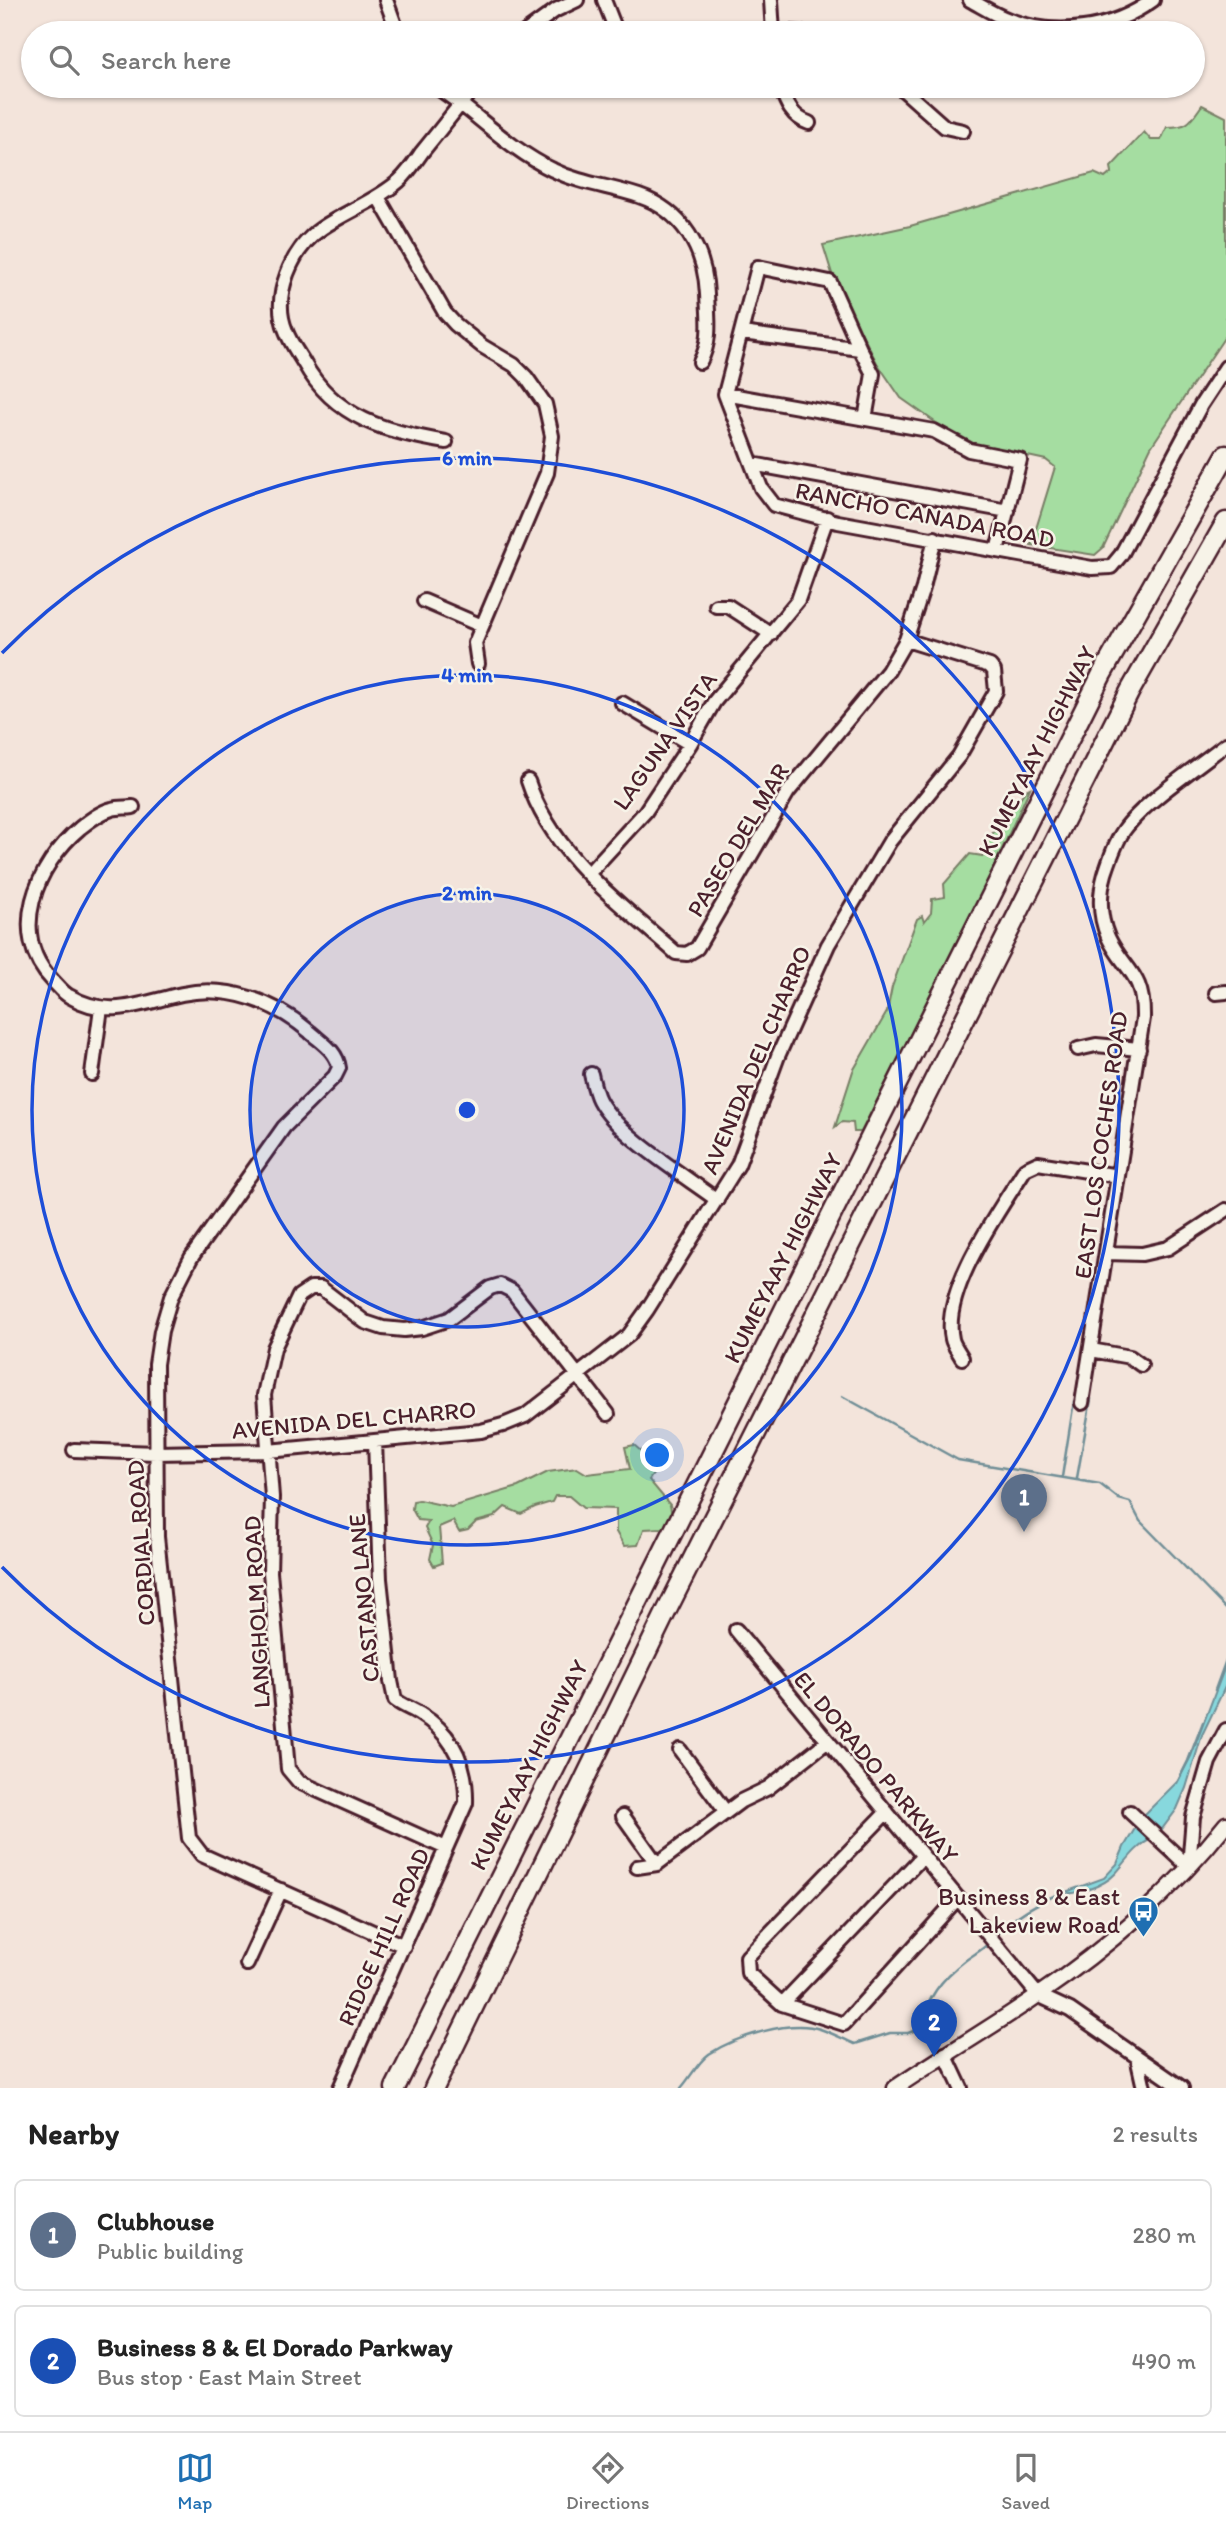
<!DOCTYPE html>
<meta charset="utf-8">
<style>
:root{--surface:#fff;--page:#f6f6f6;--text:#222;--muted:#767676;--line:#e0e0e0;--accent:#1f6fb2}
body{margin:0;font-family:Itim,sans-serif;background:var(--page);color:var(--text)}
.you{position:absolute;left:658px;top:1456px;width:24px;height:24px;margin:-18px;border:5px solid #fff;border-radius:50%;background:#1a73e8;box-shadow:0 0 0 10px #1a73e833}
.badge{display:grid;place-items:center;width:46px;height:46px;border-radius:50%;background:var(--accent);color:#fff;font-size:23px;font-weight:700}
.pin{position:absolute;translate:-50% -58px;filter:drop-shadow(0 2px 4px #0008)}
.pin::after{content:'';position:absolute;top:37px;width:24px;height:21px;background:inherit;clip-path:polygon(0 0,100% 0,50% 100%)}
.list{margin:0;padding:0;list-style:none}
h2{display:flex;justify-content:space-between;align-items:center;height:91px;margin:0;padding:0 28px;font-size:30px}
h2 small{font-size:23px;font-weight:400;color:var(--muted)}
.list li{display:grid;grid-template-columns:46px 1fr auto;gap:21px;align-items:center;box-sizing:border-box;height:112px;margin:0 14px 14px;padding:0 14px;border:2px solid var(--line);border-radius:10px}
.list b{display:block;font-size:26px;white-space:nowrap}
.list p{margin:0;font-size:23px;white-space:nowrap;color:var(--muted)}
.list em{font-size:23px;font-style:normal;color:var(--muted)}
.icon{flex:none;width:38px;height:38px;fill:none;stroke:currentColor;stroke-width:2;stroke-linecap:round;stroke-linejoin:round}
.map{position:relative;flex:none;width:1226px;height:2088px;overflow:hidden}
.search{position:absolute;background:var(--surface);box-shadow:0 2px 5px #0004;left:21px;right:21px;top:21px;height:77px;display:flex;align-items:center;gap:18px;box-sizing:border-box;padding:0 24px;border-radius:38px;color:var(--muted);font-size:26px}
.sheet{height:343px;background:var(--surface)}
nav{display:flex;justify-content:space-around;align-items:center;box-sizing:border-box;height:98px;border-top:2px solid var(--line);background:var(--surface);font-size:19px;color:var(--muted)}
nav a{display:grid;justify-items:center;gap:4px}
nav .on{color:var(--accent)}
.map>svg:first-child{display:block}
.green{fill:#a5dda1;stroke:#787e66;stroke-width:2}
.water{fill:#87d8dd;stroke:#6f8e96;stroke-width:2}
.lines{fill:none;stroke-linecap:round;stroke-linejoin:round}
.stream{stroke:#6f8e96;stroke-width:2.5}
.minor-casing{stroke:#4a1f2b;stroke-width:18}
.major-casing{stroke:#4a1f2b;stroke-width:19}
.highway-casing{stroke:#4a1f2b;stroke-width:23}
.minor{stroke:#f7f3e8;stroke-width:12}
.major{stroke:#f7f3e8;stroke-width:14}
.highway{stroke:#f7f3e8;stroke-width:18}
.ring{fill:none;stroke:#1d4ed8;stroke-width:3.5}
.labels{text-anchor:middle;stroke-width:5;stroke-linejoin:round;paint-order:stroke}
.street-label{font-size:24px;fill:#4a1f2b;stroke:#f7f3e8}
.poi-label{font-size:24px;fill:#4a1f2b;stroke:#f7f3e8;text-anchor:end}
.centre{fill:#1d4ed8;stroke:#f7f3e8;stroke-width:3.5}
.ring-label{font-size:21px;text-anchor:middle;font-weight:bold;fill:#1d4ed8;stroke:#f7f3e8;stroke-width:5;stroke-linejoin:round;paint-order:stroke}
</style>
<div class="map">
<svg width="1226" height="2088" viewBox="0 0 1226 2088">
<rect width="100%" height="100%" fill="#f3e4db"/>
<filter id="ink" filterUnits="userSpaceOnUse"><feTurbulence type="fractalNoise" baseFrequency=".0143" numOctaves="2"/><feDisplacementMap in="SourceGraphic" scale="14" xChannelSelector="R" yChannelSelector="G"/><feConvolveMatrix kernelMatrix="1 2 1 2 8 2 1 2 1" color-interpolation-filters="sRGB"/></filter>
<g filter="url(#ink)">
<!-- green -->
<path class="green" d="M1202 105 1226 117V335L1151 447 1103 548 1095 555 1031 545 1055 467 1046 460 968 443 959 439 901 398 877 363 834 280 823 245 910 226 1094 173 1105 178 1112 172 1111 167 1144 132 1151 140H1161L1167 127C1189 127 1190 122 1202 105Z
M1030 788 984 889 861 1132H854L853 1123 842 1122 835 1127 853 1071 887 1012 892 987 917 919 922 916 924 922 931 913 932 899 945 897 944 884 970 854 983 856 986 842 1026 790Z
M634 1445 642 1452H658L661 1463 649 1480 670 1505 672 1515 664 1528 644 1529 638 1545 624 1546 616 1532V1509L583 1508 569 1496H555L552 1502 535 1507 521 1514 505 1507 494 1517 476 1522 468 1530 459 1532 453 1521 439 1527 442 1563 434 1566 430 1559 433 1545 425 1528 429 1521 418 1520 412 1509 413 1501 419 1500 451 1507 518 1487 548 1472 577 1468 587 1474 630 1469 625 1447Z"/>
<!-- water -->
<path class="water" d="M1226 1664V1685L1202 1735 1186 1788 1177 1809 1159 1833 1143 1819 1145 1814 1178 1781 1191 1756Z
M1137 1825 1151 1839C1135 1847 1127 1861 1116 1873 1103 1887 1078 1894 1060 1894L1104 1878 1117 1864 1124 1847Z"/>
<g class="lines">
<!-- stream -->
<path class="stream" d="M842 1396 958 1460 1100 1484 1119 1499 1130 1502 1140 1521 1226 1609
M1062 1477 1074 1401
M1077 1478 1091 1399
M1215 1690 1226 1660
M1177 1783 1188 1761 1203 1722
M996 1935C1015 1915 1037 1903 1063 1892
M681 2088C690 2078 698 2062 709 2054 735 2037 790 2019 820 2029 832 2033 843 2039 855 2044L890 2033H908L919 2029C928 1997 940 1980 966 1960 974 1954 982 1950 989 1943"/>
<defs>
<path id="minor" d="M386 0 398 33
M604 0 617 33
M771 0 773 33
M970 0C983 7 995 15 1009 20 1057 38 1112 30 1153 0
M773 31 801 33
M524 33 556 10 577 0
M436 86C444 93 453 98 462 105 491 128 519 154 553 170 581 184 610 186 639 196 683 211 705 250 707 294 708 318 712 340 700 362
M780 86C786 102 791 117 809 123
M899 86 945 127 963 131
M378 197 445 313 455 324 482 346 514 365 526 377 545 404 552 436 547 473 475 643 478 664
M742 333 860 349 873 374 865 419
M860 349 830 282 758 267 725 394 761 488 774 505 838 522 1092 568 1111 567 1121 555 1201 405 1226 367
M725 394 934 431 969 450 1020 460 997 551
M446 442C387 432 335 419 304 363 298 353 290 342 286 331 271 296 292 248 322 228 347 211 376 201 399 181 408 173 415 162 422 152 440 130 457 108 475 86
M752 464 1008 511
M424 601 482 626
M716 606H728L771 634
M622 703 690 744
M528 781C552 855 620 903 676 953L687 954 697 948 788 792 888 671 906 640 923 588 935 538
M133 807C126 808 118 807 112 809 100 812 89 821 80 828 36 865 7 934 53 981 58 986 63 993 69 996 109 1020 141 1003 182 994 228 984 275 1002 310 1032 322 1043 337 1051 339 1068L335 1076 284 1127 191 1258 171 1297 161 1331 156 1364 157 1537 189 1838 202 1855 404 1946
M588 874 645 812 690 744 714 702 798 600 827 518
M1216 993 1226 992
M1078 1049 1096 1045 1139 1049
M92 1074 101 1008
M591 1074C593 1082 595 1092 599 1100 617 1135 685 1176 717 1200
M1106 1253 1142 1254 1168 1248 1226 1210
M1091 1350 1130 1357 1141 1365
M962 1358C959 1352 953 1345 952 1339 941 1290 1000 1210 1025 1169L1038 1163 1118 1176
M1082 1403 1143 1018C1144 972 1124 971 1108 937 1099 916 1099 895 1105 874 1110 859 1115 843 1124 830 1144 802 1197 767 1226 744
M74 1450 156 1453 268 1451 481 1431 503 1425 525 1416 629 1335 647 1310 738 1165 778 1056 828 945 890 841 959 756 996 691 994 671 990 666 906 640
M736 1630 1038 1995 1070 2010 1182 2088
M680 1750 726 1812
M887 1812 747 1957 748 1973 782 2004 844 2024 958 1898
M1130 1812 1189 1867
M623 1816 657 1864
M446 1848 299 1782 288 1769 270 1572 272 1497 264 1395 274 1348 299 1296 311 1288H321L365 1322 383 1328 404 1330 422 1328 449 1319 490 1288 500 1285 512 1291 608 1414
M637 1867 657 1864 741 1801 768 1788 828 1741
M1189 1867 1193 1817 1209 1762 1226 1730
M247 1964 281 1890
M782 2004 923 1856
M945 2054 961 2088
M1137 2057 1144 2088
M340 2088 466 1803C467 1765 453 1734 420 1714 412 1709 403 1706 395 1700L391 1681 380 1579 375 1441"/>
<path id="major" d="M895 2088C942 2056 991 2028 1038 1995 1106 1949 1175 1889 1226 1824"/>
<path id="highway" d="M395 2088 1102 674 1226 455
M434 2088 667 1610 1130 691 1226 522"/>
</defs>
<!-- minor casing -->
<use href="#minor" class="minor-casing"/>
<!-- major casing -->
<use href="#major" class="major-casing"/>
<!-- highway casing -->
<use href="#highway" class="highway-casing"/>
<!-- minor -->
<use href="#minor" class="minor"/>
<!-- major -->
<use href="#major" class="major"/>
<!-- highway -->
<use href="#highway" class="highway"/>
</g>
</g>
<!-- distance rings -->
<circle cx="467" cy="1110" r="217" fill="#1d4ed8" fill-opacity=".12"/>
<g class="ring">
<circle cx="467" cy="1110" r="217"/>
<circle cx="467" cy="1110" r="435"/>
<path d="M2 653A652 652 0 1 1 2 1567"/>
</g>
<!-- icons -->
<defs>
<symbol id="bus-pin" viewBox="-11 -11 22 30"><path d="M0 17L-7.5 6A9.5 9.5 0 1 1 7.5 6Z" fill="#1f6fb2" stroke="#f7f3e8"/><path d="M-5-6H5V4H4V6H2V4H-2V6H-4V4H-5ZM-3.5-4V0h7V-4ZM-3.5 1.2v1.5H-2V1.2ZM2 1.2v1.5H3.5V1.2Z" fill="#fff"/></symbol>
</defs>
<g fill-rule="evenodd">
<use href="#bus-pin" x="1126" y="1894" width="35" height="47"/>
</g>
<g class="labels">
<!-- street labels -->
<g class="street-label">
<text transform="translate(925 515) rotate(11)" y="8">RANCHO CANADA ROAD</text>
<text transform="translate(665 741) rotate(-55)" y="8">LAGUNA VISTA</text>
<text transform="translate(1037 751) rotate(-63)" y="8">KUMEYAAY HIGHWAY</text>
<text transform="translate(738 840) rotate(-59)" y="8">PASEO DEL MAR</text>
<text transform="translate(756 1060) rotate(-67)" y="8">AVENIDA DEL CHARRO</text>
<text transform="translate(1101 1145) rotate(-82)" y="8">EAST LOS COCHES ROAD</text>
<text transform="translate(783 1258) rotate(-63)" y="8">KUMEYAAY HIGHWAY</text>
<text transform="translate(354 1420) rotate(-5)" y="8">AVENIDA DEL CHARRO</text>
<text transform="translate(141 1543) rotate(-94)" y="8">CORDIAL ROAD</text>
<text transform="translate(364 1598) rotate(-95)" y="8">CASTANO LANE</text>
<text transform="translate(257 1612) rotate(-93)" y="8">LANGHOLM ROAD</text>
<text transform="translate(529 1765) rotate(-63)" y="8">KUMEYAAY HIGHWAY</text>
<text transform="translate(876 1767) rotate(50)" y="8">EL DORADO PARKWAY</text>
<text transform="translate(384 1937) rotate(-66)" y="8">RIDGE HILL ROAD</text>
</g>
<!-- poi labels -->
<g class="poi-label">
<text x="1120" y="1905">Business 8 &amp; East<tspan x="1120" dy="28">Lakeview Road</tspan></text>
</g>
</g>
<circle cx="467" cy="1110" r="10" class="centre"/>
<g class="ring-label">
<text x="467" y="465">6 min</text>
<text x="467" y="682">4 min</text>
<text x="467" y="900">2 min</text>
</g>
</svg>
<div class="you"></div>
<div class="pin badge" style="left:1024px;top:1532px;background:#5c6f8a">1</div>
<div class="pin badge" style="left:934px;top:2057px;background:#1a4fb4">2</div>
<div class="search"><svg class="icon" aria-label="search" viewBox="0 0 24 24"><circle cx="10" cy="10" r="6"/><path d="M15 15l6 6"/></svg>Search here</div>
</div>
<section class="sheet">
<h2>Nearby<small>2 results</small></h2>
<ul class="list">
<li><span class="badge" style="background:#5c6f8a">1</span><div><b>Clubhouse</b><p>Public building</p></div><em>280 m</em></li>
<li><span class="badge" style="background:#1a4fb4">2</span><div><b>Business 8 &amp; El Dorado Parkway</b><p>Bus stop · East Main Street</p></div><em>490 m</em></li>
</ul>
</section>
<nav>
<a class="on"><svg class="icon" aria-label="map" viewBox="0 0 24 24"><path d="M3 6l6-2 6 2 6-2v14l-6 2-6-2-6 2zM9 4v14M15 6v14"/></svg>Map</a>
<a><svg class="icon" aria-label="directions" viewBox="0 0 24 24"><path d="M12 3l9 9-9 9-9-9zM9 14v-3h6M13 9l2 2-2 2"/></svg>Directions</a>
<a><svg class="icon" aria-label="saved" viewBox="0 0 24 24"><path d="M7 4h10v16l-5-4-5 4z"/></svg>Saved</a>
</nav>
